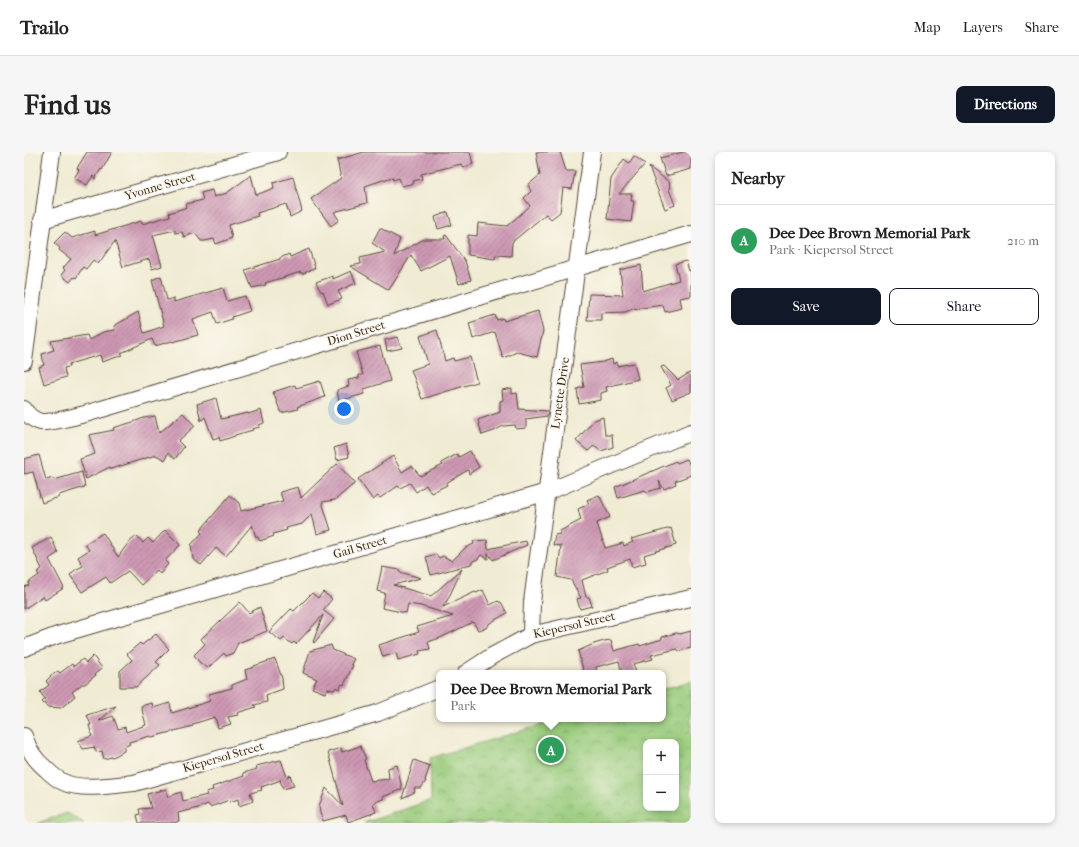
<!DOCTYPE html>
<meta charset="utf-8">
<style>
:root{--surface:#fff;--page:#f6f6f6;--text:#222;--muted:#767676;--line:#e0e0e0;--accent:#111827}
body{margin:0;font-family:"IM FELL French Canon",serif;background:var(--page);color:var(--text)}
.controls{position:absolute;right:12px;bottom:12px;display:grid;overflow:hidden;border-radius:8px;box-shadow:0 2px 6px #0003}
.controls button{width:36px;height:36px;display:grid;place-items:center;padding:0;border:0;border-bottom:1px solid var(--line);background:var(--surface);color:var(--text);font:20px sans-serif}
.you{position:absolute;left:320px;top:257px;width:14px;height:14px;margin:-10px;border:3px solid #fff;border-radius:50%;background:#1a73e8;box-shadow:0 0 0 6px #1a73e833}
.badge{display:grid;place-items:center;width:26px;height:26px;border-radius:50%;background:var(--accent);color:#fff;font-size:13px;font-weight:700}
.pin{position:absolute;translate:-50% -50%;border:2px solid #fff;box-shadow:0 1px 4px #0006}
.popup{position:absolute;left:412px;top:518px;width:230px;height:52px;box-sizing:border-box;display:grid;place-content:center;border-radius:8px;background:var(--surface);filter:drop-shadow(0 1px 3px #0005);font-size:13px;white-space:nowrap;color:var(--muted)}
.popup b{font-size:15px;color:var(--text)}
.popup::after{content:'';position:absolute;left:50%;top:100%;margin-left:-8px;border:8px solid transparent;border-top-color:var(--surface)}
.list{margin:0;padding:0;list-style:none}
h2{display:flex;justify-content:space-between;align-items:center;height:52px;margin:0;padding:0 16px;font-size:17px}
h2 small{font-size:13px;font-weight:400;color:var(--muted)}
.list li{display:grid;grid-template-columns:26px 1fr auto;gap:12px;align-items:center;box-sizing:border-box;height:72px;padding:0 16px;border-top:1px solid var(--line)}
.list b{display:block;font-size:15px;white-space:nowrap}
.list p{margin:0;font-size:13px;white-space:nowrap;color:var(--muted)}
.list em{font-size:13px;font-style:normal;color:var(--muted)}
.actions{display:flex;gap:8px;padding:12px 16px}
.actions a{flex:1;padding:9px 0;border:1px solid var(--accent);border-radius:8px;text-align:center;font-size:14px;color:var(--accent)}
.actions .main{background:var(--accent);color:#fff}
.map{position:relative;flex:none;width:667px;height:671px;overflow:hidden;border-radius:8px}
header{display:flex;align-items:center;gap:24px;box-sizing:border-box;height:56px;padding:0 20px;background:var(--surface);border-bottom:1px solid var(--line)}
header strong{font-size:19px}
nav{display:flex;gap:22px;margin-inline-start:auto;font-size:14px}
.intro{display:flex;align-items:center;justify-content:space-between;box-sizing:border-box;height:96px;padding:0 24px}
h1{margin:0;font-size:28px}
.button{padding:10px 18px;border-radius:8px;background:var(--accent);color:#fff;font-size:14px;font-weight:700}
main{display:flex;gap:24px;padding:0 24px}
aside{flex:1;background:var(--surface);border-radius:8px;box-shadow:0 2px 6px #0003}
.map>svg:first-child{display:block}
.park{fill:url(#park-crowns);stroke:#697a4c;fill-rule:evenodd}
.building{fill:url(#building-hatch)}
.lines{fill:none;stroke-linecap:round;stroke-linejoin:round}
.minor-casing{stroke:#564739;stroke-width:18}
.minor{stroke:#fff;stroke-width:16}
.labels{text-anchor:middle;stroke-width:3;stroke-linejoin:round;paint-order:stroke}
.street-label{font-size:12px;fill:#3b2a1e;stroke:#fbf7ec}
</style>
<header>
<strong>Trailo</strong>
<nav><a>Map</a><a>Layers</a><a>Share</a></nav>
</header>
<div class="intro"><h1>Find us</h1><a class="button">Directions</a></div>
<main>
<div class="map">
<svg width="667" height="671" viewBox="0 0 667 671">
<defs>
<pattern id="park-crowns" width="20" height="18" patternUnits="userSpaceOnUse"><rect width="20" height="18" fill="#97ca7a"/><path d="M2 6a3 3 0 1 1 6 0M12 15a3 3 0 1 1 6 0" fill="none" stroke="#7ca463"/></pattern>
<pattern id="building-hatch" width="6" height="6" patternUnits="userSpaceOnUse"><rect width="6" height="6" fill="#cd98b4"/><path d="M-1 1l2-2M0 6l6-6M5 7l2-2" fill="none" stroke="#a87c92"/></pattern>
</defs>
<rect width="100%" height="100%" fill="#fbf7ec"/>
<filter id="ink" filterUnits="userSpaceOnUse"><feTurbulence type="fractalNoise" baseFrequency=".025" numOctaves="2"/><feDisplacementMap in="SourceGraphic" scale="8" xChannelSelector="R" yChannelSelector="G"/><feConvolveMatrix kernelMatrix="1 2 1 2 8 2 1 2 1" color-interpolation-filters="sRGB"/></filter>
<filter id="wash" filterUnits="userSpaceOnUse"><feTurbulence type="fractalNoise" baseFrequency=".012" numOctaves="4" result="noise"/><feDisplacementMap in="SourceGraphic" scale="16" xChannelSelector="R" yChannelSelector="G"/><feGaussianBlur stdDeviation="0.9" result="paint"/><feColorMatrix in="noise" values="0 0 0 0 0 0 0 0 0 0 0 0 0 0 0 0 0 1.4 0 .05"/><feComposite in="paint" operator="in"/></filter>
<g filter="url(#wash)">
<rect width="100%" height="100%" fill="#f0ebd3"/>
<!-- park -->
<path class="park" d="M667 529V671H340L407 648 406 606 537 567H639V537ZM622 590H652V656H622Z
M43 661 60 671H14Z"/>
<g id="blocks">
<!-- building -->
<path class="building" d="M63 0H88L78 18 77 17 71 27 69 24 63 33 50 26 55 18 53 16Z
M340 0H446L449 12 439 16 437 12 397 22 398 27 389 29 390 31 378 34 375 26 369 28 368 25 341 34 343 51 310 60 315 68 307 74 287 47 317 26 313 8Z
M512 0H536L542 19H551L548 37 539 36 536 60 527 67 522 62 488 90 487 104 472 103 471 107 444 103V83L453 84 454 71 483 74 506 54 500 46 507 39 504 33 516 23Z
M659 0H667V17L642 24 636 6Z
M610 4 621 12 595 42H608L607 49H610L607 70 583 67 587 27 600 7 605 11Z
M625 15 645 30 646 33 645 37 651 53 641 57Z
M227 23 232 43 250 36 249 31 269 25 278 59 266 65 262 52 233 61 234 64 205 73 208 86 192 92 190 87 181 89H177L171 81 160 85 158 80 151 81V78L129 83 138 114 128 117 125 107 99 115 91 89 74 112 69 108 62 117 59 115 52 126 50 125 46 130 37 123 41 118 39 116 47 107 35 98 36 96 30 91 41 80 48 86 71 79V83L117 69 118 72 146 64 145 61 163 55 162 52 179 48 177 41 188 38 190 45 203 41Z
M424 60 428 73 414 77 411 65Z
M356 76 376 87 370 104 400 87H421L420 84 422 83 441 109 447 128 435 132 426 104 397 119 387 103 365 138 326 114 337 112 336 106 361 100 348 91Z
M285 97 291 116 278 122 277 120 241 131 242 133 228 136 221 118 256 107V106L265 102 266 105Z
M662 109 665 119 667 118V144L656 146 658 156 641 160 639 153 611 157V156L601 160 577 161V168H563L565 142 599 143 596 118 617 113 619 139 655 128 651 112Z
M327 119 332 131 314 139 318 147 304 152 299 139 297 140 292 130 309 124V127Z
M137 124 143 148 150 146V150L199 136 203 149 221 144 226 159 208 165V167L193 172 189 160 169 167 174 183 149 190 148 189 131 194 128 187 97 201 99 203 78 210 76 203 45 212V215L40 216 42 225 20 232 15 215 20 213 18 202 30 198 27 189 63 183 65 188 79 180 91 178 90 174 114 160 120 181 140 174 128 128Z
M514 159 519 179 513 205 493 200 479 206 471 180 449 187 445 171 471 163 473 168 479 166 480 169Z
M413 178 421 209 429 206 430 209 446 205 453 230 398 247 387 218 404 212 396 184Z
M373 185 378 196 363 199 361 188Z
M356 194 366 229 340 237V242L315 249 313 238 325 234 324 228 335 226V223H339L332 200Z
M588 207 589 212 593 210V214L610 211 614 227 582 235 583 239 577 241V248L555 252 553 237 560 235 556 213 579 210Z
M640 214 654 228 667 220V240L648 248 642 236 647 233 637 215Z
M296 229 301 245 273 255 274 257 257 261 249 240 271 233 272 236Z
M488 236V242L493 241 495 257 524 259 523 264 502 267V276L492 277 491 273 479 274 470 279 458 283 454 268 476 260V249L479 248 478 238Z
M192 246 197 267 224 261V262L237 258 240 271 235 273 236 275 228 277 229 278 211 283V284L196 289 195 285 189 287 181 265 177 269 173 252Z
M159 261 171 274 154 289 160 295 151 307 144 301 141 308 132 303 87 317 86 315 62 327 56 307 71 302 65 283 90 278 89 276 109 270 120 266 131 264 135 281Z
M579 265 581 283H588L589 295 577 299 570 294 564 299 552 289 570 268Z
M322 292 325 305 313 308 310 296Z
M446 299 455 315 445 322 444 318 422 331 423 333 407 341 402 333 392 340 386 331 376 336 374 334 356 346 354 344 349 348 334 327 369 304 378 320 388 314 396 324 419 313 417 311 433 302 435 305Z
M15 303 22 328 29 326 30 328 58 320 61 335 35 343V345L18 351 9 320 0 322V307Z
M663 307 667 316V323L651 329 652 332 640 337 635 329 637 336 623 340 621 338 594 346 591 335 652 309 653 311Z
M313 312 331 331 311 348 298 350 307 378 293 382 288 362 278 372 262 376 263 378 249 382 250 384 236 389 233 384 232 385 228 373 202 404 192 396 177 413 169 407 167 393 178 381 176 379 206 343 215 351 217 359 259 349 256 340 274 335 277 346Z
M575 343 586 365 573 371 581 396 599 391 600 394 609 390 607 387 647 376 652 393 620 403 622 411 608 415 606 407 583 415 584 418 558 428 562 445H565L568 454 556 457 553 447 557 446 547 428 533 425 537 394 529 393 531 383 536 382V379L557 368 554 357 565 352 563 348Z
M141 378 156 393 141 409 144 412 136 422 133 418 117 433 104 419 86 431 82 425 58 440 46 423 51 418 59 414 54 405 65 398 61 392 79 381 94 405 105 390 113 384 119 391 124 386 129 391Z
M27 385 34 401 25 407 40 436 21 448 19 444 0 457V435L5 433 4 431 15 423 13 420 18 417 8 396Z
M463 388 464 397 502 389 503 393 469 408 464 401V407L457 403 454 407 449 409 447 412 407 423 402 405 412 402 415 406 419 404 428 409 441 396 450 392 449 389Z
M358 415 376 418V420L397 426 369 433 407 444 438 417 424 447 419 455 451 440 452 441 459 438 466 453 474 449 475 450H477L483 461 466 471 462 476 454 478 449 470 416 486 404 490 406 497 395 499 396 502 374 508 372 501 359 505 355 493 395 480 393 475 429 464 397 454 384 452 382 461 358 456 361 441 353 439Z
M299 440 308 447 299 458 310 467 290 491 289 490 299 463 272 492 270 490 268 492 260 486 257 489 245 480 267 457 270 459 288 441 294 446Z
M216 450 225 461 236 455 243 479 214 491 209 501 202 504 200 501 184 516 176 511 170 503 181 492 177 487Z
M667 479V496L655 499 653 497 627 503 629 507 609 512 612 519 605 521H598L595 509 572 515 573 521H560L554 499 570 492 580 489 587 488 590 499 615 492 616 494 638 487V485L652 481 656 482Z
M132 482 145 497 132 510 136 513 112 535H96V519L108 508 103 502 116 491 118 493Z
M307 493 309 498 330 507 327 512 329 513 320 533 318 532 315 537 312 535 310 538 303 537 301 541 288 536 293 527 279 521 286 499Z
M69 504 78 516 71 522 72 523 61 532H58L48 540 51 544 37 556 24 555 18 550 21 547 16 540 25 533 22 529 27 524 34 519 36 521 48 512 50 514 59 507 62 511Z
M251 507 258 526 259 537 242 543 243 550 230 553 232 555 213 561 214 563 204 565 207 572 194 576 191 565 169 572V574L128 585 126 584 105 590 106 592 100 595V599L91 604 80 607 78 599 72 600 70 595 59 597 54 589 68 584 65 573H67L63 563 92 554 75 569 89 564 94 577 101 575 102 580 122 573 117 554 128 551 129 556 146 551 148 561 186 549 185 542 208 536V533L223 527 221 518 230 515V514Z
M336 594 342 607 340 608 347 629 365 627 364 616 373 613 378 637 359 645V647L349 651 352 660 324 670 322 663 299 669 296 661 295 654 302 636 319 654 304 600 317 596 318 600Z
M257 608 263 625 266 623 270 634 259 637 256 628H257L237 635 238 638 226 641 229 649 215 654 214 647 206 650 205 648 186 655 184 652 174 656 154 661 155 669 150 671H115L113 663 116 662 115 657 127 656 123 642 142 637 144 645 157 640 159 649 183 643 182 640 189 638 188 635 220 624 219 621 233 617 232 614Z
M390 608 406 614 401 628 402 629 397 636H390L391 640 378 646Z"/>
</g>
</g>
<g filter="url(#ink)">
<use href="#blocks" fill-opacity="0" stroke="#564739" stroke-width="1"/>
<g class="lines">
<defs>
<path id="minor" d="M18 68 254 0
M0 209 28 0
M0 257C3 263 11 269 17 270 28 271 49 265 61 262L667 82
M507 483 508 450 568 0
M0 496 34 483 523 340 667 280
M442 521 468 504 507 483 667 446
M0 584C5 598 10 607 22 617 27 622 33 627 39 630 57 639 92 633 110 631L354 561 415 536"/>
</defs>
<!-- minor casing -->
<use href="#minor" class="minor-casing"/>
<!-- minor -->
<use href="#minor" class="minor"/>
</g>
</g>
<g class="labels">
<!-- street labels -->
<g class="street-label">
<text transform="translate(136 34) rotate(-16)" y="4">Yvonne Street</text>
<text transform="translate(332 181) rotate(-17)" y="4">Dion Street</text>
<text transform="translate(536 241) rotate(-82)" y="4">Lynette Drive</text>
<text transform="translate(336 395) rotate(-16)" y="4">Gail Street</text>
<text transform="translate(550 473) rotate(-13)" y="4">Kiepersol Street</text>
<text transform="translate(199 605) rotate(-16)" y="4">Kiepersol Street</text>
</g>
</g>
</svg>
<div class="controls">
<button>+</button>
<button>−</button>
</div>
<div class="you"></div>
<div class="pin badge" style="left:527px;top:598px;background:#2e9e5b">A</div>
<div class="popup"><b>Dee Dee Brown Memorial Park</b>Park</div>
</div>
<aside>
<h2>Nearby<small></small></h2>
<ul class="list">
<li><span class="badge" style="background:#2e9e5b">A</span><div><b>Dee Dee Brown Memorial Park</b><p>Park · Kiepersol Street</p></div><em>210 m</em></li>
</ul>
<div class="actions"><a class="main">Save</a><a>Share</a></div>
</aside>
</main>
